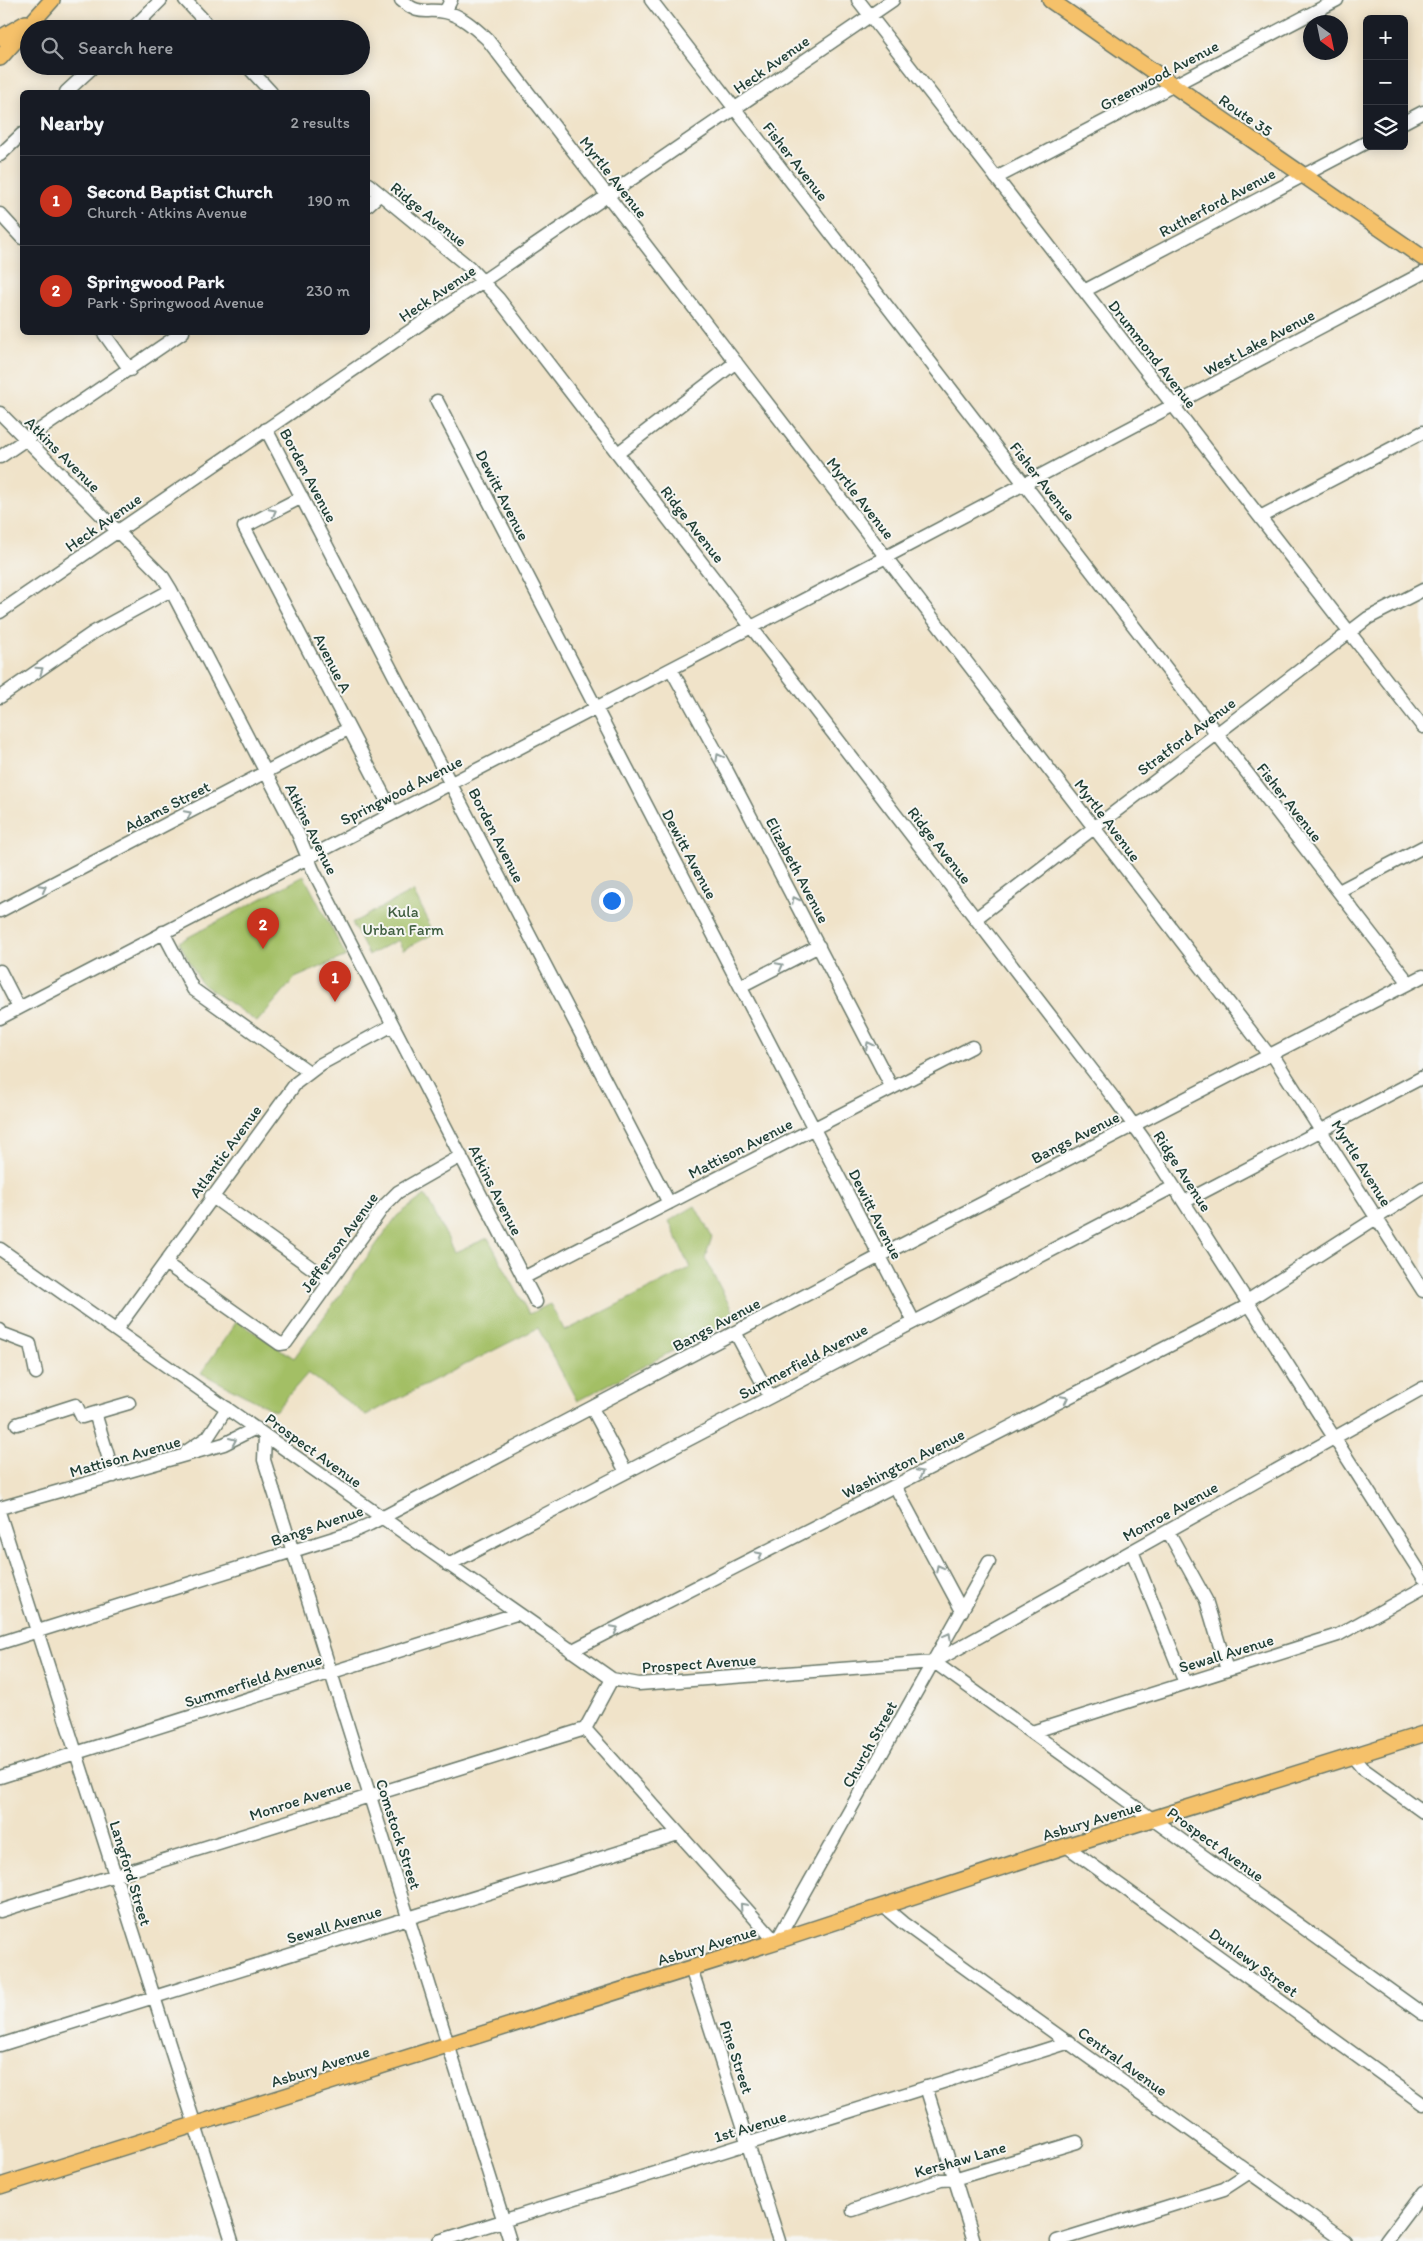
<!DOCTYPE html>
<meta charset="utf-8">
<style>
:root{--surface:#171b24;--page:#242831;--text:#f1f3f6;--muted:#9ea1a6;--line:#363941;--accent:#c8321e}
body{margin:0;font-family:Itim,sans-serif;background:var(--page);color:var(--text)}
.controls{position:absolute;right:15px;top:15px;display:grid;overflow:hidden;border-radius:8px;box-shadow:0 2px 12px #0003}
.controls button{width:45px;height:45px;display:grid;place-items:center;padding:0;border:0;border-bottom:1px solid var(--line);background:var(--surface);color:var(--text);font:25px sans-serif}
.compass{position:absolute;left:1303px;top:15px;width:45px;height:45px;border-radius:50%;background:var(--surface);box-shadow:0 2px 12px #0003;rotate:147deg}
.you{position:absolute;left:611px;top:900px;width:18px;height:18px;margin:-12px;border:4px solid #fff;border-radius:50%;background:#1a73e8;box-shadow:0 0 0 8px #1a73e833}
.badge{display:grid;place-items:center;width:32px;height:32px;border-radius:50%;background:var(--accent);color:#fff;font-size:16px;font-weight:700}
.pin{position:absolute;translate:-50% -41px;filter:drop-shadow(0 1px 2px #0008)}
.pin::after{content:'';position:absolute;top:26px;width:18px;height:15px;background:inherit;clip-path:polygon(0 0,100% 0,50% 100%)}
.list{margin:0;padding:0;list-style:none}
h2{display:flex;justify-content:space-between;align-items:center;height:65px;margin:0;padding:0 20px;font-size:21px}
h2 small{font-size:16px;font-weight:400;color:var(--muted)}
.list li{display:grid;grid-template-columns:32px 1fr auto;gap:15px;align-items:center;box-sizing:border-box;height:90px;padding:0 20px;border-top:1px solid var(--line)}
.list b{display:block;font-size:19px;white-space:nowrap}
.list p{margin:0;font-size:16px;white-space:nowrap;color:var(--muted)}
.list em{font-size:16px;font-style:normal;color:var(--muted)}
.icon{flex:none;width:28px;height:28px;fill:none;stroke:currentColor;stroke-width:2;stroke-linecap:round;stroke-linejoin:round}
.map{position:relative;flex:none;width:1423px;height:2241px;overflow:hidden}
.search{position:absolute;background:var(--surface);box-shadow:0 2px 12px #0003;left:20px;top:20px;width:350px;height:55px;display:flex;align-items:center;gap:12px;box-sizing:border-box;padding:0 18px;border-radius:28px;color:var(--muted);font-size:19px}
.panel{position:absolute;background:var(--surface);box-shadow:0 2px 12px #0003;left:20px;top:90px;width:350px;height:245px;border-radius:8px}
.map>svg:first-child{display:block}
.green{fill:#a3bf65;stroke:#617e4c}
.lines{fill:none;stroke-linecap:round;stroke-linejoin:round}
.minor-casing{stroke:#687768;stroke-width:15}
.major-casing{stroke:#687768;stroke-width:18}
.minor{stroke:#fff;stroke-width:12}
.major{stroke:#f5c16b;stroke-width:15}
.oneway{stroke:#8f9e9a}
.labels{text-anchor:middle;stroke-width:4;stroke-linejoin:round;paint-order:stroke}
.street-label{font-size:16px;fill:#1f3d34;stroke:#f6f6f2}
.park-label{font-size:16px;fill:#405e40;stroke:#f6f6f2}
</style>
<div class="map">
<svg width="1423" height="2241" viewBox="0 0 1423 2241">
<rect width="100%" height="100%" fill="#f6f6f2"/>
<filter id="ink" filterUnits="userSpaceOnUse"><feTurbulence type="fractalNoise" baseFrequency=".02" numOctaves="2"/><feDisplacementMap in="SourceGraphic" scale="10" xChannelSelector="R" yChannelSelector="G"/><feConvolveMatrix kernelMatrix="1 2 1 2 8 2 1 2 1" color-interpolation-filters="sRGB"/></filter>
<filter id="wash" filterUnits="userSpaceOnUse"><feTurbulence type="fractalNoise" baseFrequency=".0096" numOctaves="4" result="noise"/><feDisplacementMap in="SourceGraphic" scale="20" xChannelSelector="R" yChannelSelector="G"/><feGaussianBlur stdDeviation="1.12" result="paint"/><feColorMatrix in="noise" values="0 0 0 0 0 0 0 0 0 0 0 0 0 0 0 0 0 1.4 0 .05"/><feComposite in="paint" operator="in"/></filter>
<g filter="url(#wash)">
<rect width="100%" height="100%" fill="#f0e3c9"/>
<!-- green -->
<path class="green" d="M304 876 346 956 295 978 257 1022 201 983 179 942Z
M413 891 435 933 403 950 398 940 369 955 352 923Z
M425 1195 455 1252 488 1238 529 1314 550 1304 565 1331 690 1268 669 1221 695 1206 712 1237 705 1258 736 1318 577 1401 538 1328 366 1415 308 1373 275 1411 201 1373 237 1321 294 1358 397 1216Z"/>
</g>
<g filter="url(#ink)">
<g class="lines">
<defs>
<path id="minor" d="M185 0 212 29
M401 0C421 17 424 8 445 12 461 15 475 28 487 39L1269 1055
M651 0 1409 983
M858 0 1423 727
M445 12 451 0
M132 29 161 0
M247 66 271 92
M66 92 94 66
M1404 122 1423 112
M0 155 22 134
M996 178 1337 0
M368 184 469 267 498 298 1116 1101 1143 1138 1423 1577
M368 205 380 194
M0 214 22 238
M1084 291 1367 142
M103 332 130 370
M437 401 914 1322
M0 413 163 577 171 590 298 834 313 870 536 1302
M266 429 669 1203
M618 453 736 362
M0 457 183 332
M302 497 244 527 393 813
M1260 517 1423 432
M0 612 893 0
M671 669 727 771 892 1088
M0 697 94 632 171 590
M1339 891 1423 847
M0 911 348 729
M975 919 1368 618 1423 590
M163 932 193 989 309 1072
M0 971 19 1008
M741 986 819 946
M0 1018 886 557 1423 273
M1272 1054 1423 1291
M211 1196 330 1281
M1184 1202 1423 1077
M0 1249 612 1679 639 1684 934 1662 1423 2014
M165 1263 280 1344 286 1343 384 1206 398 1192 461 1156
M523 1278 972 1047
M1247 1301 1423 1188
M0 1330 1 1333 30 1344 36 1373
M116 1330 296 1083 321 1064 393 1025
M735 1332 770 1397
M592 1408 626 1472
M17 1424 76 1405 82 1417 95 1413
M265 1436 264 1460 510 2241
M187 1451 208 1437 227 1408
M114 1476 95 1413 129 1403
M895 1486 962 1611
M0 1508 224 1444 256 1428
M0 1515 232 2241
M1168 1531 1206 1600 1227 1670
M1132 1551 1185 1683
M448 1565 1173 1187
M0 1643 350 1533 370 1524 880 1256 1423 976
M571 1651 1249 1305
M934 1662 1423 1388
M585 1729 776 1942 989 1562
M1032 1732 1338 1635 1423 1588
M1352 1756 1362 1768 1423 1812
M0 1777 516 1614
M1066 1846 1423 2104
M883 1906 903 1923 1020 2008 1345 2241
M0 1911 585 1729 612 1679
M691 1968 779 2241
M0 2045 678 1834
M926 2087 974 2241
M853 2210 941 2180 954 2179 1077 2142
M439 2241 1070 2042
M1057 2241 1224 2189 1250 2172
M1386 2241 1423 2192"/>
<path id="major" d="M1050 0 1423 258
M0 38 26 23
M0 58 52 0
M0 2186 774 1942 1066 1846 1423 1734"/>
</defs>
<!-- minor casing -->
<use href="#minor" class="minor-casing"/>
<!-- major casing -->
<use href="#major" class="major-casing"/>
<!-- minor -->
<use href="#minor" class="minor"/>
<!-- major -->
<use href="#major" class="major"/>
</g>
<!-- one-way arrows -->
<defs><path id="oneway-chevron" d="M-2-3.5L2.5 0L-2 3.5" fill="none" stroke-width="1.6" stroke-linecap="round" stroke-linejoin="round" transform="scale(1.25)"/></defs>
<g class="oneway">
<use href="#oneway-chevron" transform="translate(273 512) rotate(-28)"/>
<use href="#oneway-chevron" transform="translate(40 670) rotate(-35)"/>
<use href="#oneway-chevron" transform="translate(719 757) rotate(-119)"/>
<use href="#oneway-chevron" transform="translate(188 814) rotate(-27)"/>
<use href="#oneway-chevron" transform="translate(43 888) rotate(-28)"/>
<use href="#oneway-chevron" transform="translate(795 900) rotate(-117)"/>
<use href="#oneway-chevron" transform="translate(780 966) rotate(-28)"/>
<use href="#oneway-chevron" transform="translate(869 1045) rotate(-117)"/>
<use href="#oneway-chevron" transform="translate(1065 1399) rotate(-27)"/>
<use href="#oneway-chevron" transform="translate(233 1441) rotate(-24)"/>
<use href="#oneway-chevron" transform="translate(920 1473) rotate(-27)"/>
<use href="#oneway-chevron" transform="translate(759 1555) rotate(-27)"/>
<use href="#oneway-chevron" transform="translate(939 1568) rotate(-118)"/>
<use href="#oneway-chevron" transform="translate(615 1629) rotate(-27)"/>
<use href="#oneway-chevron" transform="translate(948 1636) rotate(-61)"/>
<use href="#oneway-chevron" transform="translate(743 1906) rotate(-132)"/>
</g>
</g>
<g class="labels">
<!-- street labels -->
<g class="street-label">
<text transform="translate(771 64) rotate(-35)" y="6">Heck Avenue</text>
<text transform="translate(1159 75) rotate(-28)" y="6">Greenwood Avenue</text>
<text transform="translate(1246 115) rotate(35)" y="6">Route 35</text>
<text transform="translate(796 161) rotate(52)" y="6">Fisher Avenue</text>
<text transform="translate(614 177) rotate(52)" y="6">Myrtle Avenue</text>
<text transform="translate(1217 202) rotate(-28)" y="6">Rutherford Avenue</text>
<text transform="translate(429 214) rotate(39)" y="6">Ridge Avenue</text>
<text transform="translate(437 293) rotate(-34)" y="6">Heck Avenue</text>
<text transform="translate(1259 342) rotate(-28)" y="6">West Lake Avenue</text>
<text transform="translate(1153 354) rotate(52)" y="6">Drummond Avenue</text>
<text transform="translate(63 454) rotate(45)" y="6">Atkins Avenue</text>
<text transform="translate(309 475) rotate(62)" y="6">Borden Avenue</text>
<text transform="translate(1043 481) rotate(52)" y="6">Fisher Avenue</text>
<text transform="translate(503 495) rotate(63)" y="6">Dewitt Avenue</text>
<text transform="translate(861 498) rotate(52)" y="6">Myrtle Avenue</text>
<text transform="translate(103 522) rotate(-35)" y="6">Heck Avenue</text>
<text transform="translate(693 524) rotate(52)" y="6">Ridge Avenue</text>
<text transform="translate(333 663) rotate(63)" y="6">Avenue A</text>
<text transform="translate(1186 736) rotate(-37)" y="6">Stratford Avenue</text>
<text transform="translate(401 790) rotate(-27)" y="6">Springwood Avenue</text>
<text transform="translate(1290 802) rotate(52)" y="6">Fisher Avenue</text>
<text transform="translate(167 806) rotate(-27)" y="6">Adams Street</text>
<text transform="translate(1108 820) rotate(53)" y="6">Myrtle Avenue</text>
<text transform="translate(312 829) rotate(64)" y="6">Atkins Avenue</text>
<text transform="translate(497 835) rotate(63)" y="6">Borden Avenue</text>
<text transform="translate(940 845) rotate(52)" y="6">Ridge Avenue</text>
<text transform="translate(690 854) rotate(62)" y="6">Dewitt Avenue</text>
<text transform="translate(798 870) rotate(62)" y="6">Elizabeth Avenue</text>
<text transform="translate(1075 1137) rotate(-27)" y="6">Bangs Avenue</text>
<text transform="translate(740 1148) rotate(-27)" y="6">Mattison Avenue</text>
<text transform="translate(225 1151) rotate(-54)" y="6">Atlantic Avenue</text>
<text transform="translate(1362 1163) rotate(58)" y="6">Myrtle Avenue</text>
<text transform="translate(1183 1171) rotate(57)" y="6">Ridge Avenue</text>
<text transform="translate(496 1190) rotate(63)" y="6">Atkins Avenue</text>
<text transform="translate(876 1214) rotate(63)" y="6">Dewitt Avenue</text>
<text transform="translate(339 1242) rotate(-54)" y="6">Jefferson Avenue</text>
<text transform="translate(716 1324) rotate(-28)" y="6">Bangs Avenue</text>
<text transform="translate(803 1361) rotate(-28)" y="6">Summerfield Avenue</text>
<text transform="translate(314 1450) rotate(36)" y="6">Prospect Avenue</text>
<text transform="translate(125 1456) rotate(-16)" y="6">Mattison Avenue</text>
<text transform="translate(903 1463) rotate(-27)" y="6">Washington Avenue</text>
<text transform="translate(1170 1511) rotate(-29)" y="6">Monroe Avenue</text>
<text transform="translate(317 1525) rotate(-19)" y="6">Bangs Avenue</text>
<text transform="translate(1226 1653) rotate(-17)" y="6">Sewall Avenue</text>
<text transform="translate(699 1663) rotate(-4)" y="6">Prospect Avenue</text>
<text transform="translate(253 1680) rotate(-18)" y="6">Summerfield Avenue</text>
<text transform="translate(869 1744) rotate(-61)" y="6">Church Street</text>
<text transform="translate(300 1799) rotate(-18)" y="6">Monroe Avenue</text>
<text transform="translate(1092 1820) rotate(-17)" y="6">Asbury Avenue</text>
<text transform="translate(399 1834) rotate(72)" y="6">Comstock Street</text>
<text transform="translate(1216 1844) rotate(36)" y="6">Prospect Avenue</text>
<text transform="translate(131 1873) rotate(73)" y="6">Langford Street</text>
<text transform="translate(334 1924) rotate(-17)" y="6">Sewall Avenue</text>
<text transform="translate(707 1945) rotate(-17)" y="6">Asbury Avenue</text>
<text transform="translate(1254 1962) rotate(36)" y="6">Dunlewy Street</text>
<text transform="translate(737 2057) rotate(72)" y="6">Pine Street</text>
<text transform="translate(1123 2061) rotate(36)" y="6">Central Avenue</text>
<text transform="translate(320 2066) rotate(-18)" y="6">Asbury Avenue</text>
<text transform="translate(750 2126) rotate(-17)" y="6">1st Avenue</text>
<text transform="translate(960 2159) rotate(-16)" y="6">Kershaw Lane</text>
</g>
<!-- park labels -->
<g class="park-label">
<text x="403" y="917">Kula<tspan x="403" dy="18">Urban Farm</tspan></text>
</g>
</g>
</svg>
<div class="controls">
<button>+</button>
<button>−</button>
<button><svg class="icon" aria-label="layers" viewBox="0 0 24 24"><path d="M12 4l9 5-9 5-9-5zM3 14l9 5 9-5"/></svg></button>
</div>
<svg class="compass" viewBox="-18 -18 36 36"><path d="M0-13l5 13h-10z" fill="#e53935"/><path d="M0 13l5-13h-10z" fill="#9ea1a6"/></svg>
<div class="you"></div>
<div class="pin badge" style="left:335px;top:1002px">1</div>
<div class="pin badge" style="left:263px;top:949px">2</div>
<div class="search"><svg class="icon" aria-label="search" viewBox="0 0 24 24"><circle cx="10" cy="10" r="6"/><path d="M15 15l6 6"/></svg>Search here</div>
<section class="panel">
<h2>Nearby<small>2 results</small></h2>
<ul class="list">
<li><span class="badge">1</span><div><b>Second Baptist Church</b><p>Church · Atkins Avenue</p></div><em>190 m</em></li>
<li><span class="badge">2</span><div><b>Springwood Park</b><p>Park · Springwood Avenue</p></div><em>230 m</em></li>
</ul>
</section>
</div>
